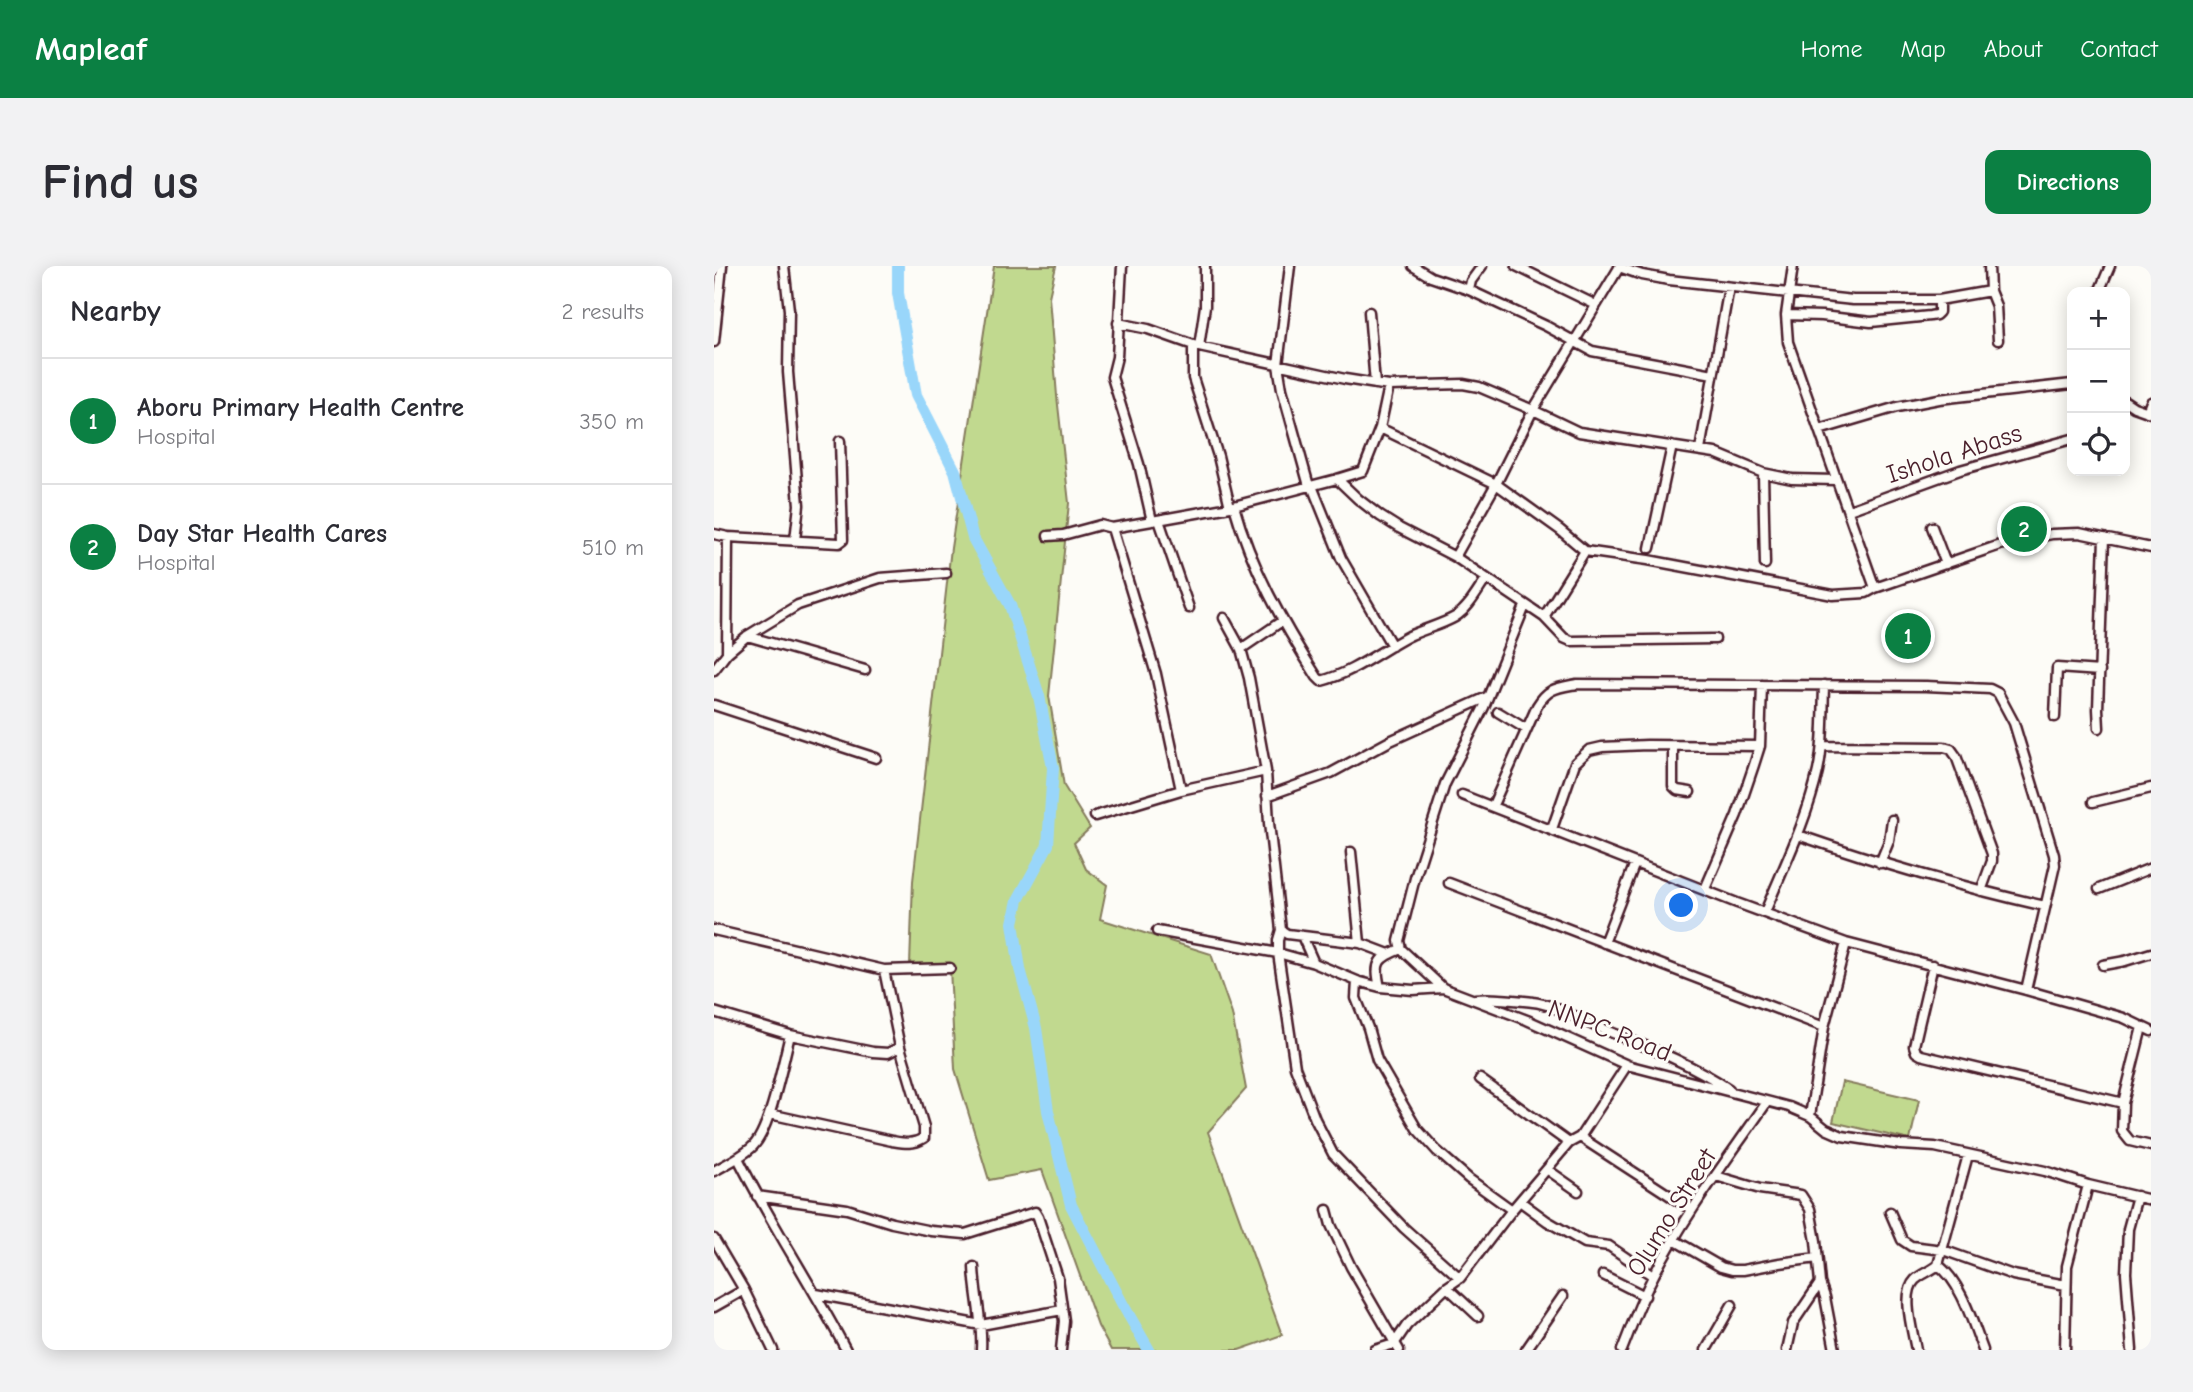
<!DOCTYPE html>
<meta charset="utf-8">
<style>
:root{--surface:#fff;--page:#f2f2f3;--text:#2b2b33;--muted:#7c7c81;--line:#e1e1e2;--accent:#0b8043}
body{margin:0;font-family:"Comic Neue",sans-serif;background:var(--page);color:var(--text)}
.controls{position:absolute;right:21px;top:21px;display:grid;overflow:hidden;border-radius:14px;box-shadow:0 4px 18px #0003}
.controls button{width:63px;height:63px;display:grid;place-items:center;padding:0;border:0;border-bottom:2px solid var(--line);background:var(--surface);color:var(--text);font:35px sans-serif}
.you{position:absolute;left:968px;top:640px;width:24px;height:24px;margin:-18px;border:5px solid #fff;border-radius:50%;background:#1a73e8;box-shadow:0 0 0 10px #1a73e833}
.badge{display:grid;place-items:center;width:46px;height:46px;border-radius:50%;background:var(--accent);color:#fff;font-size:23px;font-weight:700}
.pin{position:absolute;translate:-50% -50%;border:4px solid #fff;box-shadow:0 2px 7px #0006}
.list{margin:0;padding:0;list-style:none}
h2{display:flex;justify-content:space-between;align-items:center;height:91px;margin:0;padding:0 28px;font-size:30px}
h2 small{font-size:23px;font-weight:400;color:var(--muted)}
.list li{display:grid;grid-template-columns:46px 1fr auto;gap:21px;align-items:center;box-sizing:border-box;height:126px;padding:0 28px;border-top:2px solid var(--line)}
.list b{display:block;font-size:26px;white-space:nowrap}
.list p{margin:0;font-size:23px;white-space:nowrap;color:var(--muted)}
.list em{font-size:23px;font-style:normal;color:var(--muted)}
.icon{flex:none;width:38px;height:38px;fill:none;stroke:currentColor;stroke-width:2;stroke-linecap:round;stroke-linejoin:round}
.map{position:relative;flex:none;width:1437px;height:1084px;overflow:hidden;border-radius:14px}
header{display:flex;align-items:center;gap:42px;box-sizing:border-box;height:98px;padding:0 35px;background:var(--accent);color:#fff}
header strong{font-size:33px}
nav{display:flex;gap:38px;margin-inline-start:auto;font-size:24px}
.intro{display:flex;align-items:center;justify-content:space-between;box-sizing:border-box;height:168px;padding:0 42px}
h1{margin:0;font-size:49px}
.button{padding:18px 32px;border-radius:14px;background:var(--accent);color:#fff;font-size:24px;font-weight:700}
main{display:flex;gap:42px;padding:0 42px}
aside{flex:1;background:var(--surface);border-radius:14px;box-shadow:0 4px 18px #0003}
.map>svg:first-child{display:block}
.green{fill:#c1d98f;stroke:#867c5d;stroke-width:2}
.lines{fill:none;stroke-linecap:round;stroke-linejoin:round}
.river{stroke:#99d6fa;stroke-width:12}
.minor-casing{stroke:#4a1f2b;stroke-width:13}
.minor{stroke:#fdfcf7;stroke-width:8}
.labels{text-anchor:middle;stroke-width:6;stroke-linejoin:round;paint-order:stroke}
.street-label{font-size:26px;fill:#4a1f2b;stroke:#fdfcf7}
</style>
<header>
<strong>Mapleaf</strong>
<nav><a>Home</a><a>Map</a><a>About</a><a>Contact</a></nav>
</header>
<div class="intro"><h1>Find us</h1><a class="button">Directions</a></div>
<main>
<aside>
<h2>Nearby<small>2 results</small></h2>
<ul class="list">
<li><span class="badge">1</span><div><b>Aboru Primary Health Centre</b><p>Hospital</p></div><em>350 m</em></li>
<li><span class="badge">2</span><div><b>Day Star Health Cares</b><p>Hospital</p></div><em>510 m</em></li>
</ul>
</aside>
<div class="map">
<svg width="1437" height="1084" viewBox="0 0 1437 1084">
<rect width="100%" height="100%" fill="#fdfcf7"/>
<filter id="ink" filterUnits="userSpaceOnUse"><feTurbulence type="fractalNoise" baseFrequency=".0143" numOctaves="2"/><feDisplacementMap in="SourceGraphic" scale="14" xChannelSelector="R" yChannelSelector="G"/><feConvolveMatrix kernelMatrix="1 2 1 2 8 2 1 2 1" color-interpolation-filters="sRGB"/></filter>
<g filter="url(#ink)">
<!-- green -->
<path class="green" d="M280 0H342L335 31 343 130 355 237 335 430 350 520 376 562 360 577 372 603 393 619 386 653 497 688 518 748 532 823 494 866 568 1069 525 1084H397L384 1060 328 904 275 914 241 803 236 702 196 699 199 615 237 282Z
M1128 816 1205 834 1196 874 1119 856Z"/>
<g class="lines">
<!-- river -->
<path class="river" d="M184 0V27L202 129 241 205 259 272 296 339 325 430 339 502 334 579 304 634 299 657 306 703 322 762 334 845 357 939 409 1039 435 1084"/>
<defs>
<path id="minor" d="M70 0 75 44 74 106 85 239 81 274
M408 0 403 91 398 111 425 198 438 255 516 241 623 213 649 205 666 162 675 120
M576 0 564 99 568 123 595 220
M699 0 717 11 755 24 832 60 878 85 999 108
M802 0 882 39
M1079 0 1072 49 1074 76 1161 322
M1275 0 1276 25 1282 40 1284 74
M905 1 928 9 955 14 1139 34H1225L1276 25
M755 24 757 15 768 0
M1385 26 1396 0
M655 46 661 118
M1072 49 1108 50 1157 56 1216 50 1222 49 1225 46V34
M404 57 434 63 485 81 631 113 675 120 749 118 765 121 819 144 865 166 1001 187 1049 207 1078 213 1121 214
M0 76 8 0
M479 79V112L504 190 516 241
M485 81 491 40V0
M1411 135 1420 141 1437 147
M1433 146 1437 136
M666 162 782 218 846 264 871 285 934 294 1119 329 1152 327 1161 322 1286 279 1338 268 1365 267 1437 282
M1105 164 1183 141 1225 133 1358 118
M986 184 1015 21
M1049 207 1051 298
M623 213 644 233 666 250 685 262 741 291 830 351 850 372 857 375 1001 373
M598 220 627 292 678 380
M520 240C537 301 569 358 603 411L607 415C639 407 666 385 695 370 710 363 727 359 741 351 755 342 763 326 772 313
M1135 244 1246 204 1358 173
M445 254 475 342
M1218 261 1232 298
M398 262 442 408 467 524
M0 268 14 271 125 277 129 274 126 175
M334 270 349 269 386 259 398 262 438 255
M936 282 958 180
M741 291 782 218 819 144 906 0
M830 351 871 285
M510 352 527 383 535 412 552 505 555 557 567 664 564 674V687L581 801 601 853 619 888 690 962 746 1012
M33 370 151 404
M527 383 568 355
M13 387 14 271
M0 404 13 387 33 370 84 339 166 312 232 307
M0 439 162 492
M784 446 812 463
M1341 451 1343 402 1386 405
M1385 462 1384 443 1390 272
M959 480V520L963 524 976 526
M1108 480 1230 481 1237 483 1242 490 1278 588V595L1267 625
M748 529 1023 637 1132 677 1312 724 1410 752 1437 765
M553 530 617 507 676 475 773 431
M1379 536 1437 522
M779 539 823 440C834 422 842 422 863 418L1212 420 1276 423 1284 427 1300 457 1340 589 1341 599 1312 724
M381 550 467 524 552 505
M838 563 861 497 875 484 888 481 933 479 1046 480
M1084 569C1165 597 1247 621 1331 640
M637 586 646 677
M1166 597 1175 575 1178 554
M735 617 1110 761
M991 623 1023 549 1040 499 1046 480 1048 419
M1385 623 1437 602
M1051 646C1070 600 1093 554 1104 505 1110 477 1109 448 1110 419
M0 664 170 704 236 702
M567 664 573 668 646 677 675 688
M443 665 564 687 600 697 643 715 666 721 699 724 729 722 813 754 913 799 1075 841 1096 850 1112 863 1128 870 1187 879 1221 881 1331 905 1374 919 1437 934
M588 670 600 697
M890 677 921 597
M1219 699 1200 780 1202 786 1207 789 1409 837
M1389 699 1411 695 1437 687
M643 715 642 732 654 762 663 794 703 863 723 885 755 913 798 944
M666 721C660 696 664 692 687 683
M729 722 687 683 685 675 701 612 731 518 770 441 811 340
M761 733C780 731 800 734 819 736 833 737 865 752 879 759 925 778 974 795 1015 823
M0 746 76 769 159 786 174 787 186 781
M1428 761 1409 837 1408 865 1416 875 1437 880
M766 813 855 877
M56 848 178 875C190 877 199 879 210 872V861L186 781 170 704
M1096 850 1110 761 1132 677
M866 871 978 944
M24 892C57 958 98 1019 132 1084
M834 904 864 925
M0 905C12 898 26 892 37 882 56 867 69 795 76 769
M1002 910 1046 923 1087 929 1096 943 1102 975 1106 1017 1079 1057 1073 1084
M43 930 133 943 178 957 217 965 251 968 321 946 324 951 344 1012 350 1055 347 1084
M807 936 833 955 871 977 895 980 939 1010
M613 944 617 959 637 1001 685 1084
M1176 946 1188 974 1197 980 1229 984 1299 1009 1352 1019
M0 973 30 1024 59 1084
M960 974 1007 1001 1018 1004H1029L1066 997 1103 992
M1224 999C1247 1015 1259 1058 1269 1084
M260 1001C261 1029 269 1056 267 1084
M889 1009 931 1030
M1106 1017 1111 1031 1121 1084
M733 1021 764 1050
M102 1028 267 1059 348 1044
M0 1041 30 1024
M661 1084 680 1078 693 1059 733 1021 746 1012 798 944 855 877 866 871 913 799
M812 1084 849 1030
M908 1084C918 1059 927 1033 940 1009 971 948 1014 893 1053 836
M992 1084 1018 1039
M1202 1084C1199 1066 1187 1028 1201 1014 1207 1008 1217 1005 1224 999L1254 889
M1351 1084 1353 1000 1374 919
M1418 1084 1412 1007 1414 963 1423 930"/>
</defs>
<!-- minor casing -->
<use href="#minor" class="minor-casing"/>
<!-- minor -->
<use href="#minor" class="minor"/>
</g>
</g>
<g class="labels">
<!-- street labels -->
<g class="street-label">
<text transform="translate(1240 187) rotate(-18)" y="9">Ishola Abass</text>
<text transform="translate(896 764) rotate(21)" y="9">NNPC Road</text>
<text transform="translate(957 946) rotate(-58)" y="9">Olumo Street</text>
</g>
</g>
</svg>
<div class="controls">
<button>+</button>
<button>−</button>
<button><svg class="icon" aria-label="locate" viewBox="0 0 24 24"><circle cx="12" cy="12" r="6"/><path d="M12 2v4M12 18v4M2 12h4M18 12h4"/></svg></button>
</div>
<div class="you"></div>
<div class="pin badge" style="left:1194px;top:370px">1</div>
<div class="pin badge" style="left:1310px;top:263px">2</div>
</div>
</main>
